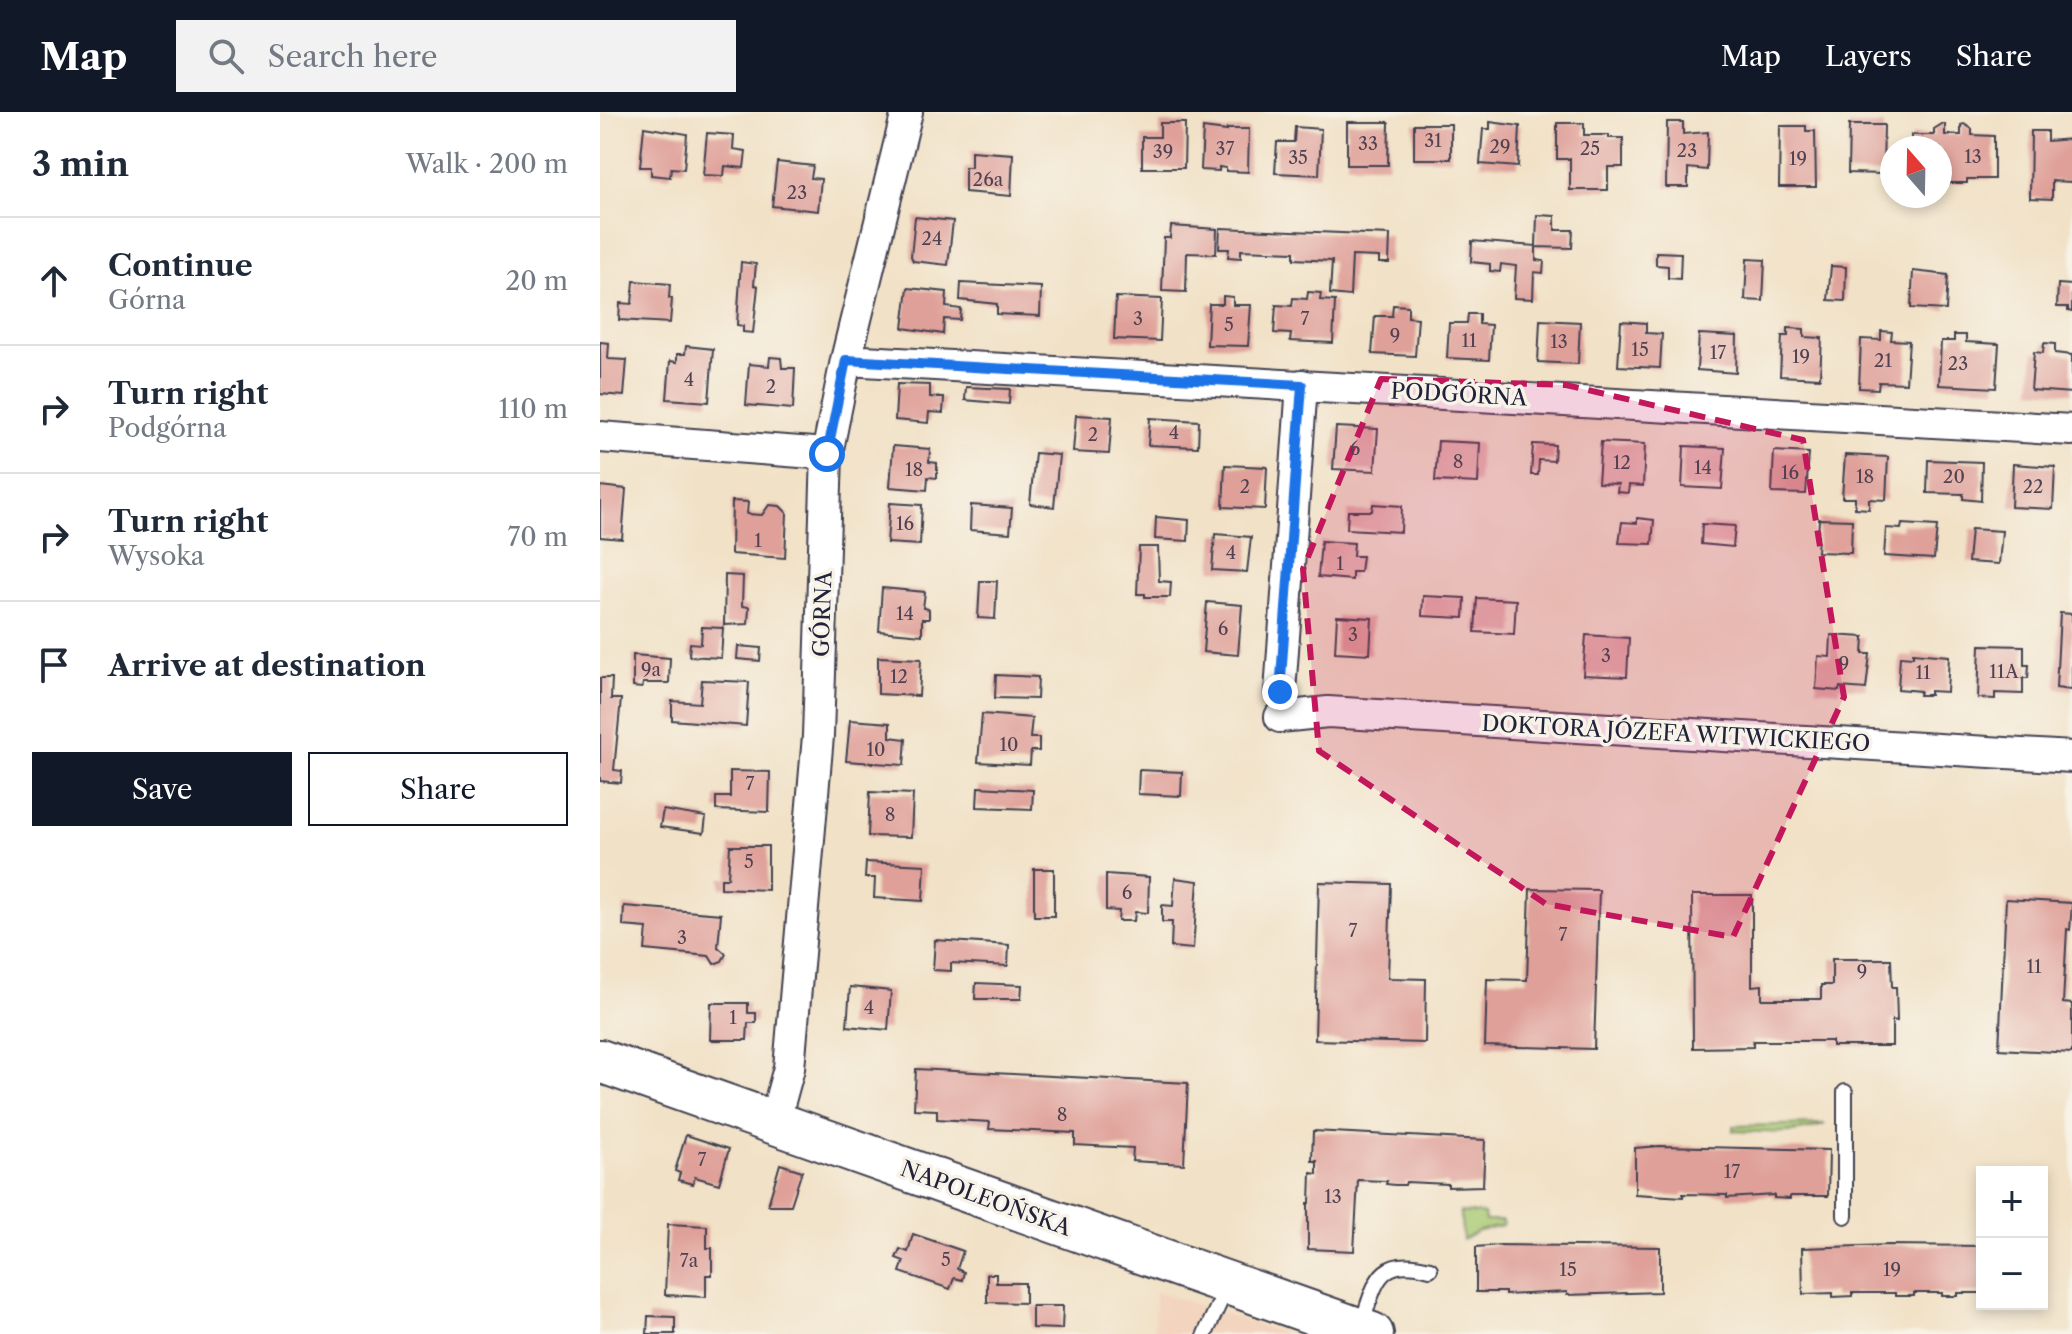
<!DOCTYPE html>
<meta charset="utf-8">
<style>
:root{--surface:#fff;--page:#f2f2f3;--text:#1f2937;--muted:#747a83;--line:#e0e1e3;--accent:#111827}
body{margin:0;font-family:"Libre Caslon Text",serif;background:var(--page);color:var(--text)}
.controls{position:absolute;right:24px;bottom:24px;display:grid;overflow:hidden;border-radius:0px;box-shadow:0 4px 12px #0003}
.controls button{width:72px;height:72px;display:grid;place-items:center;padding:0;border:0;border-bottom:2px solid var(--line);background:var(--surface);color:var(--text);font:40px sans-serif}
.compass{position:absolute;left:1280px;top:24px;width:72px;height:72px;border-radius:50%;background:var(--surface);box-shadow:0 4px 12px #0003;rotate:340deg}
.stop{position:absolute;width:24px;height:24px;margin:-18px;border:6px solid #1a73e8;border-radius:50%;background:#fff}
.stop.end{background:#1a73e8;border-color:#fff;box-shadow:0 2px 8px #0008}
.list{margin:0;padding:0;list-style:none}
h2{display:flex;justify-content:space-between;align-items:center;height:104px;margin:0;padding:0 32px;font-size:34px}
h2 small{font-size:26px;font-weight:400;color:var(--muted)}
.list li{display:grid;grid-template-columns:52px 1fr auto;gap:24px;align-items:center;box-sizing:border-box;height:128px;padding:0 32px;border-top:2px solid var(--line)}
.list b{display:block;font-size:30px;white-space:nowrap}
.list p{margin:0;font-size:26px;white-space:nowrap;color:var(--muted)}
.list em{font-size:26px;font-style:normal;color:var(--muted)}
.actions{display:flex;gap:16px;padding:24px 32px}
.actions a{flex:1;padding:18px 0;border:2px solid var(--accent);border-radius:0px;text-align:center;font-size:28px;color:var(--accent)}
.actions .main{background:var(--accent);color:#fff}
.icon{flex:none;width:44px;height:44px;fill:none;stroke:currentColor;stroke-width:2;stroke-linecap:round;stroke-linejoin:round}
.map{position:relative;flex:none;width:1472px;height:1222px;overflow:hidden}
header{display:flex;align-items:center;gap:48px;box-sizing:border-box;height:112px;padding:0 40px;background:var(--accent);color:#fff}
header strong{font-size:38px}
nav{display:flex;gap:44px;margin-inline-start:auto;font-size:28px}
.search{width:560px;height:72px;background:var(--page);display:flex;align-items:center;gap:20px;box-sizing:border-box;padding:0 28px;border-radius:0px;color:var(--muted);font-size:30px}
main{display:flex}
aside{flex:1;background:var(--surface)}
.map>svg:first-child{display:block}
.built{fill:#f3d4bf}
.green{fill:#a7c76f;stroke:#647455;stroke-width:2}
.building{fill:#dfa099}
.lines{fill:none;stroke-linecap:round;stroke-linejoin:round}
.lane-casing{stroke:#413f50;stroke-width:18}
.street-casing{stroke:#413f50;stroke-width:34}
.secondary-casing{stroke:#413f50;stroke-width:46}
.lane{stroke:#fff;stroke-width:14}
.street{stroke:#fff;stroke-width:30}
.secondary{stroke:#fff;stroke-width:42}
.route{stroke:#1a73e8;stroke-width:10}
.marked{fill:#c2185b;fill-opacity:0.2;stroke:#c2185b;stroke-width:6;stroke-dasharray:16 10;stroke-linejoin:round}
.labels{text-anchor:middle;stroke-width:7;stroke-linejoin:round;paint-order:stroke}
.number-label{font-size:18px;fill:#514252}
.street-label{font-size:22px;fill:#22223b;stroke:#f7f3e8}
</style>
<header>
<strong>Map</strong>
<div class="search"><svg class="icon" aria-label="search" viewBox="0 0 24 24"><circle cx="10" cy="10" r="6"/><path d="M15 15l6 6"/></svg>Search here</div>
<nav><a>Map</a><a>Layers</a><a>Share</a></nav>
</header>
<main>
<aside>
<h2>3 min<small>Walk · 200 m</small></h2>
<ul class="list">
<li><svg class="icon" aria-label="ahead" viewBox="0 0 24 24"><path d="M12 20V5M6 11l6-6 6 6"/></svg><div><b>Continue</b><p>Górna</p></div><em>20 m</em></li>
<li><svg class="icon" aria-label="right" viewBox="0 0 24 24"><path d="M7 20v-9h11M14 6l5 5-5 5"/></svg><div><b>Turn right</b><p>Podgórna</p></div><em>110 m</em></li>
<li><svg class="icon" aria-label="right" viewBox="0 0 24 24"><path d="M7 20v-9h11M14 6l5 5-5 5"/></svg><div><b>Turn right</b><p>Wysoka</p></div><em>70 m</em></li>
<li><svg class="icon" aria-label="arrive" viewBox="0 0 24 24"><path d="M6 21V4h12l-3 4 3 4H6"/></svg><div><b>Arrive at destination</b></div></li>
</ul>
<div class="actions"><a class="main">Save</a><a>Share</a></div>
</aside>
<div class="map">
<svg width="1472" height="1222" viewBox="0 0 1472 1222">
<rect width="100%" height="100%" fill="#f7f3e8"/>
<filter id="ink" filterUnits="userSpaceOnUse"><feTurbulence type="fractalNoise" baseFrequency=".0125" numOctaves="2"/><feDisplacementMap in="SourceGraphic" scale="16" xChannelSelector="R" yChannelSelector="G"/><feConvolveMatrix kernelMatrix="1 2 1 2 8 2 1 2 1" color-interpolation-filters="sRGB"/></filter>
<filter id="wash" filterUnits="userSpaceOnUse"><feTurbulence type="fractalNoise" baseFrequency=".006" numOctaves="4" result="noise"/><feDisplacementMap in="SourceGraphic" scale="32" xChannelSelector="R" yChannelSelector="G"/><feGaussianBlur stdDeviation="1.8" result="paint"/><feColorMatrix in="noise" values="0 0 0 0 0 0 0 0 0 0 0 0 0 0 0 0 0 1.4 0 .05"/><feComposite in="paint" operator="in"/></filter>
<g filter="url(#wash)">
<rect width="100%" height="100%" fill="#f1e1c6"/>
<!-- built -->
<path class="built" d="M555 1179 684 1222H554Z"/>
<!-- green -->
<path class="green" d="M1225 1012C1196 1024 1164 1020 1133 1019V1014Z
M860 1100 884 1102 885 1109H903V1114L879 1119 863 1128Z"/>
<g id="blocks">
<!-- building -->
<path class="building" d="M747 10H789L788 53H747Z
M890 10 920 14 918 55 880 52 883 17H890Z
M1067 10H1083V22L1108 20 1107 58 1088 56V75H1066Z
M560 11H585L584 56H542V25H560Z
M957 11H984V23H1009V26H1023V55H1008V78H970V47H957Z
M814 12H851V47H814Z
M1342 12H1345V23H1361V13L1364 12 1372 17V23L1394 24V67H1367V71H1340V36H1308L1312 32V23H1334V17Z
M1249 13H1284L1283 62 1248 61Z
M1180 14H1206V19H1215L1216 75H1179Z
M44 15 87 22 84 57 71 56 70 65 51 63V55H40Z
M695 15 721 17 719 63 675 61 677 30H694Z
M603 16 627 19V17H649L648 60 626 59V56L619 55V59L601 58Z
M1431 19H1447V29L1472 27V70L1452 69V87L1430 86Z
M107 21 134 23 133 37 146 39 144 56 125 54 124 64 103 63Z
M371 39 413 42 411 84 365 80V55H371Z
M177 50 213 54 211 66 221 67 218 99 172 94Z
M937 103 955 104V118H973L972 136 936 135V148L944 149 943 161 934 160 933 187 914 186 916 154 901 152 900 160 890 159V152L871 150 872 129 936 134Z
M315 105 353 109 348 153 313 149 311 144Z
M571 114 617 117 616 142 587 141 586 180 562 179 564 126H570Z
M620 116 790 123 789 151H779V145L752 144 750 184 730 182 732 149 694 147V140L669 139 641 138V146L628 145 629 137H619Z
M1056 140 1081 141 1080 167 1068 166V154L1056 153Z
M1147 147 1165 148 1163 189 1145 188Z
M141 150 156 152 154 173 158 174 153 221 143 220V214L137 213Z
M1231 154 1246 155 1245 189 1228 188Z
M1313 159 1348 163 1346 198 1311 196Z
M34 169 70 172 69 186 72 187 70 211 19 208 20 191 32 192Z
M361 171 441 175 440 204 397 202V192L360 188Z
M1458 172 1472 173V200L1468 199V195H1457Z
M308 176 347 180 346 195 361 197 360 208 344 207 343 222 303 216Z
M708 180 721 181 720 188 735 189 733 231 690 229 691 222 674 221 676 193 692 194 693 186 707 187Z
M623 184 633 185V193H651L648 234 607 233 609 192H623Z
M516 185 562 187 560 229 514 227Z
M793 193 808 194V205L818 206 815 244 772 242 775 204H792Z
M868 202H879V212L891 213 889 248 847 246 849 211H867Z
M940 208 980 210 978 252 938 250Z
M1021 209 1046 211V221L1062 222 1060 256 1018 254Z
M1188 216 1204 217V225L1222 226 1220 266 1180 264 1182 224H1188Z
M1281 219 1292 220 1291 228 1309 229 1306 271 1279 270 1278 277 1259 276 1261 227 1281 228Z
M1099 222 1137 224 1136 261 1097 258Z
M1354 223H1366V230L1399 232 1396 276 1339 273 1341 229H1354Z
M0 230 9 231 8 247 27 248 24 284 0 282Z
M1444 231 1455 232V241L1472 243V281L1431 278 1434 240 1443 241Z
M86 234 113 237 109 290 67 287 70 249 77 250V242H85Z
M170 245 181 246 182 256H195L193 297 146 293 149 252 169 254Z
M297 272 330 273V285L344 286 343 301 329 300 328 311 295 308Z
M366 275 410 277 409 292 365 288Z
M476 303 512 305 509 342 473 340Z
M550 306 599 309 598 335 548 333Z
M736 315 778 317 775 359 733 357Z
M838 329 880 331 878 371 835 369Z
M1001 330 1045 332 1043 374 1029 373 1028 381 1017 380 1018 372 998 371Z
M933 332 955 333 954 349 939 348 938 363H931Z
M293 334 330 337 329 350 337 351V366L328 365 327 378 290 375Z
M1084 334 1125 336 1122 377 1082 375Z
M1174 339 1209 341 1206 382 1172 381Z
M435 341 459 343 454 395 430 392Z
M1245 343 1288 345 1286 388 1269 387V397L1255 396V386H1242Z
M1328 348 1382 350 1381 389 1363 387V382L1327 381Z
M1413 352 1455 355 1453 397 1411 395Z
M625 353 667 355 665 397 623 395Z
M0 374 26 377 22 427 0 425Z
M132 389 148 390 147 402 162 403 169 393 180 394 187 401 185 446 131 442Z
M290 391 322 393 320 433 287 431Z
M773 392 802 394 801 420 747 417 748 399H772Z
M371 393 412 396 410 421 370 418Z
M556 405 589 408 588 429 555 427Z
M1037 406 1054 408 1052 432 1019 431 1022 410 1037 411Z
M1219 407 1252 408 1251 441 1217 440Z
M1102 412 1135 414 1133 435 1101 432Z
M1302 412 1337 414 1334 447 1284 444 1286 416 1301 417Z
M1371 417 1402 419 1399 452 1368 450Z
M615 422 651 425 647 460 612 458Z
M721 429 754 431 753 444H762L760 460H752V468L718 465Z
M539 435H558L559 469 571 470 570 485H545V482H537Z
M125 463 143 464 142 494 149 495 148 512 124 513Z
M380 469H397L395 507 378 506Z
M282 476 325 480 323 496 329 497V507H322V523L279 519Z
M823 484 865 486 864 506 822 504Z
M877 486 916 488 914 522 875 520Z
M607 490 642 493 638 543 603 540Z
M1460 501 1472 502V578L1456 576Z
M737 504 772 506 770 542 735 540Z
M102 515 123 516 121 546 89 544 90 531 101 532Z
M986 523 1029 526 1027 565 983 563Z
M1231 523 1264 525 1263 542H1270L1266 577 1240 575 1239 579 1216 577 1218 544 1230 545Z
M1380 533 1424 534V553H1429L1428 566H1423V582L1395 581V587L1378 586Z
M138 534 161 536 160 549 137 547Z
M1313 541 1349 544 1347 580 1330 579V583H1319L1320 579 1298 577 1300 544 1313 545Z
M33 543 70 546 69 571H43L42 576 33 575Z
M278 545 321 547 319 584 278 582Z
M396 563 438 565 437 587 395 586Z
M0 566H12L11 587H21L14 658 22 659 21 671 0 669Z
M102 568 149 570 146 614 72 608V589L100 591Z
M382 602 432 606 430 626H439V639H431L430 653 378 650Z
M250 608 290 611V625L306 627 304 653 246 649Z
M539 658 582 660 581 684 538 682Z
M130 659 170 660 169 700 116 698V685H130Z
M378 675 433 678 432 697 377 695Z
M270 680 313 682 311 725 268 724Z
M63 698 106 705 104 721 60 715Z
M130 734H168V778L121 776V766H128Z
M266 750 325 753 323 789 274 786 275 766H265Z
M434 757H454V804H434Z
M506 762 549 765 548 801 535 800 534 809H518L519 799 506 798Z
M575 766 598 769 593 837 571 835 572 810H562V793L573 794Z
M719 770 791 772 788 866 826 867 825 931 715 928Z
M930 777 999 778 994 937 885 934 887 867 927 868Z
M1092 783H1152V874L1162 873V887H1221V873H1232V847H1291L1292 875H1296L1297 909 1292 908V934H1232V929H1153V935L1093 936Z
M1406 787 1472 791 1470 818 1467 817 1463 891 1472 892V941L1399 937Z
M24 794 121 802 118 835 126 842 122 849 114 852 109 844 45 838 47 816 23 814Z
M335 828 409 833 408 854 351 851V859L333 858Z
M376 871 422 873 421 887H375Z
M250 875 291 879 288 918 247 914Z
M111 891H148V901H156V911H148L147 928H110Z
M316 957 588 971 584 1052 532 1049 533 1036 475 1033V1021L389 1017 390 1010 337 1007V998L314 997Z
M713 1019 885 1028 883 1074 848 1075V1072L806 1070 805 1073H795L786 1072 787 1069 758 1068 754 1139 708 1137V1091H710L711 1061 717 1062V1049H712Z
M86 1023 129 1037 119 1072 95 1065 93 1072 78 1068 80 1061 75 1059Z
M1060 1034 1229 1038 1228 1084H1190V1087L1174 1086V1083L1127 1086V1083L1083 1082V1085L1035 1082V1036Z
M180 1052 202 1059 191 1093H168Z
M68 1112 107 1114V1136H112V1163H106V1185L65 1183Z
M313 1122 363 1139 357 1157 364 1160 362 1168 354 1166 350 1177 300 1160 304 1149 296 1146 300 1137 308 1140Z
M900 1133 1060 1135V1180L967 1183V1180L905 1183V1180H876V1135Z
M1289 1133 1382 1134V1181H1358V1184H1342V1181H1314V1184H1295V1181H1252V1184L1233 1185V1181L1203 1182 1202 1136Z
M387 1162H396V1171H425V1191L387 1190Z
M432 1194H463L462 1217 432 1216Z
M48 1204 75 1205V1222H47Z"/>
</g>
</g>
<g filter="url(#ink)">
<use href="#blocks" fill-opacity="0" stroke="#413f50" stroke-width="2"/>
<g class="lines">
<defs>
<path id="lane" d="M1245 1104V980
M760 1216C776 1174 775 1142 830 1157
M605 1222 627 1175"/>
<path id="street" d="M246 248 1472 318
M0 325 227 342
M680 580 702 273
M680 605 728 600 1472 645
M174 1011 189 956 218 624 227 342 246 248 307 0"/>
<path id="secondary" d="M0 949 772 1222"/>
</defs>
<!-- lane casing -->
<use href="#lane" class="lane-casing"/>
<!-- street casing -->
<use href="#street" class="street-casing"/>
<!-- secondary casing -->
<use href="#secondary" class="secondary-casing"/>
<!-- lane -->
<use href="#lane" class="lane"/>
<!-- street -->
<use href="#street" class="street"/>
<!-- secondary -->
<use href="#secondary" class="secondary"/>
</g>
</g>
<g class="lines" filter="url(#ink)">
<!-- route -->
<path class="route" d="M227 342 246 248 702 273 680 580"/>
</g>
<!-- marked area -->
<path class="marked" d="M781 267 966 273 1203 328 1244 585 1133 825 946 792 719 639 703 457Z"/>
<g class="labels">
<!-- number labels -->
<g class="number-label">
<text x="833" y="35">31</text>
<text x="768" y="38">33</text>
<text x="900" y="41">29</text>
<text x="625" y="43">37</text>
<text x="990" y="43">25</text>
<text x="1087" y="45">23</text>
<text x="563" y="46">39</text>
<text x="1373" y="51">13</text>
<text x="698" y="52">35</text>
<text x="1198" y="53">19</text>
<text x="388" y="74">26a</text>
<text x="197" y="87">23</text>
<text x="332" y="133">24</text>
<text x="538" y="213">3</text>
<text x="705" y="213">7</text>
<text x="629" y="219">5</text>
<text x="795" y="230">9</text>
<text x="869" y="235">11</text>
<text x="959" y="236">13</text>
<text x="1040" y="244">15</text>
<text x="1118" y="247">17</text>
<text x="1201" y="251">19</text>
<text x="1283" y="255">21</text>
<text x="1358" y="258">23</text>
<text x="89" y="274">4</text>
<text x="171" y="281">2</text>
<text x="574" y="327">4</text>
<text x="493" y="329">2</text>
<text x="755" y="343">6</text>
<text x="858" y="356">8</text>
<text x="1022" y="357">12</text>
<text x="1103" y="362">14</text>
<text x="314" y="364">18</text>
<text x="1190" y="367">16</text>
<text x="1265" y="371">18</text>
<text x="1354" y="371">20</text>
<text x="645" y="381">2</text>
<text x="1433" y="381">22</text>
<text x="305" y="418">16</text>
<text x="158" y="435">1</text>
<text x="631" y="447">4</text>
<text x="740" y="458">1</text>
<text x="305" y="508">14</text>
<text x="623" y="523">6</text>
<text x="753" y="529">3</text>
<text x="1006" y="550">3</text>
<text x="1244" y="558">9</text>
<text x="51" y="564">9a</text>
<text x="1404" y="566">11A</text>
<text x="1323" y="567">11</text>
<text x="299" y="571">12</text>
<text x="409" y="639">10</text>
<text x="276" y="644">10</text>
<text x="150" y="678">7</text>
<text x="290" y="709">8</text>
<text x="149" y="756">5</text>
<text x="527" y="787">6</text>
<text x="753" y="825">7</text>
<text x="963" y="829">7</text>
<text x="82" y="832">3</text>
<text x="1434" y="861">11</text>
<text x="1262" y="866">9</text>
<text x="269" y="902">4</text>
<text x="133" y="912">1</text>
<text x="462" y="1009">8</text>
<text x="102" y="1054">7</text>
<text x="1132" y="1066">17</text>
<text x="733" y="1091">13</text>
<text x="346" y="1154">5</text>
<text x="89" y="1155">7a</text>
<text x="968" y="1164">15</text>
<text x="1292" y="1164">19</text>
</g>
<!-- street labels -->
<g class="street-label">
<text transform="translate(859 282) rotate(3)" y="8">PODGÓRNA</text>
<text transform="translate(222 502) rotate(-88)" y="8">GÓRNA</text>
<text transform="translate(1076 621) rotate(3)" y="8">DOKTORA JÓZEFA WITWICKIEGO</text>
<text transform="translate(386 1086) rotate(20)" y="8">NAPOLEOŃSKA</text>
</g>
</g>
</svg>
<div class="controls">
<button>+</button>
<button>−</button>
</div>
<svg class="compass" viewBox="-18 -18 36 36"><path d="M0-13l5 13h-10z" fill="#e53935"/><path d="M0 13l5-13h-10z" fill="#747a83"/></svg>
<div class="stop" style="left:227px;top:342px"></div>
<div class="stop end" style="left:680px;top:580px"></div>
</div>
</main>
